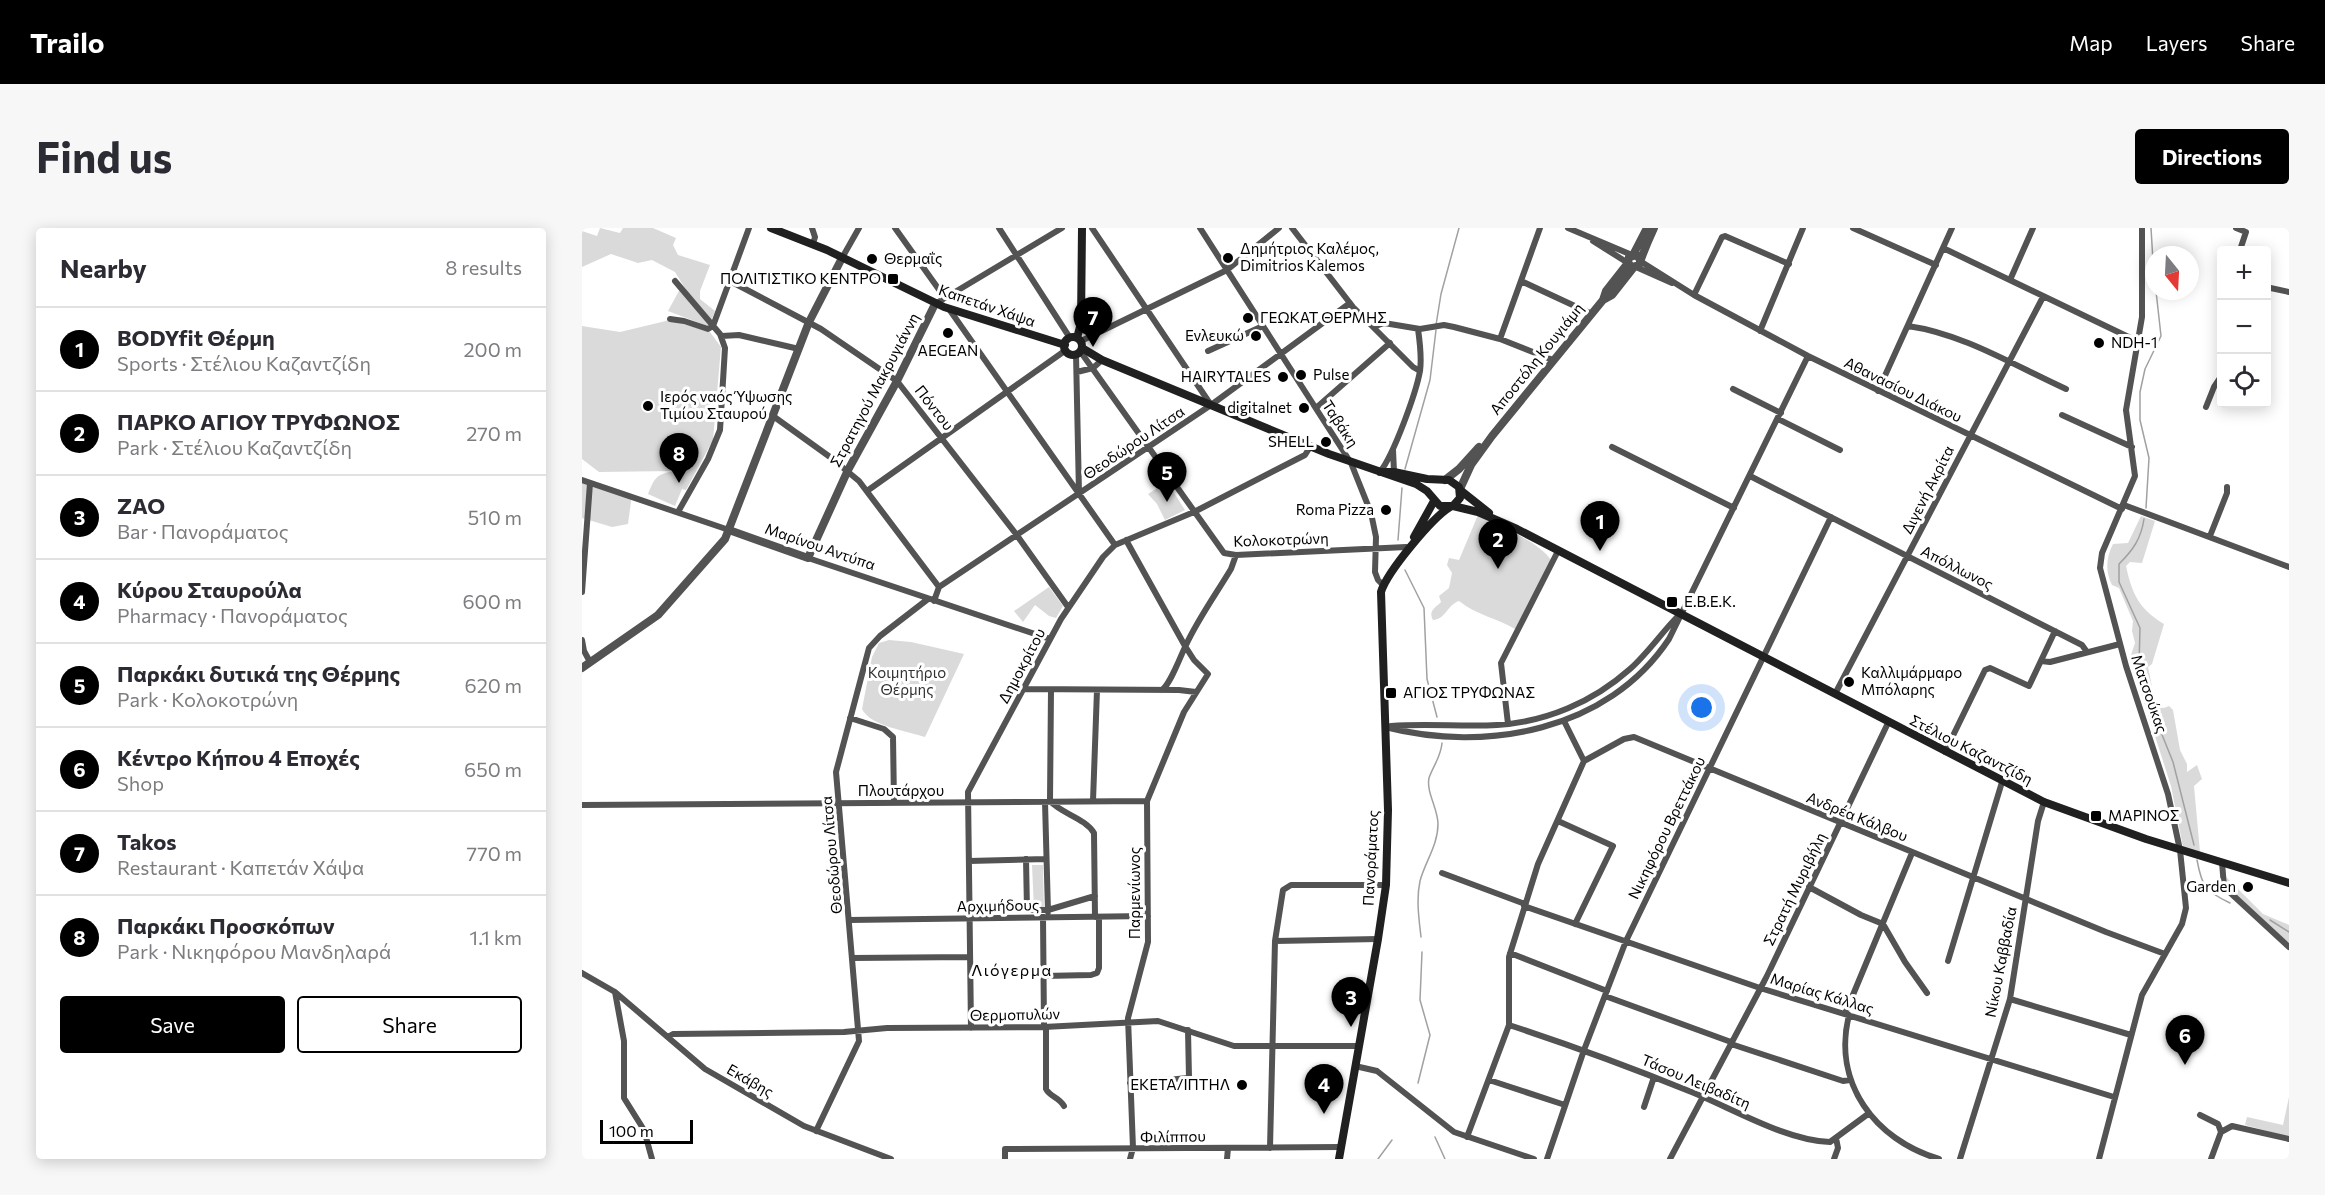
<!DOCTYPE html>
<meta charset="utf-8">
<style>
:root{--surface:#fff;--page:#f7f7f7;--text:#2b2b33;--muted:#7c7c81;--line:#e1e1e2;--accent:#000}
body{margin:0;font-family:Commissioner,sans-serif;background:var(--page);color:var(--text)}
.controls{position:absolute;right:18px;top:18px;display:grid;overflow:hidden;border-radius:6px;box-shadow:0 3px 15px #0003}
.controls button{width:54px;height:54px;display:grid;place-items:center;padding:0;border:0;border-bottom:2px solid var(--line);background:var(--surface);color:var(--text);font:30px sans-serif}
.compass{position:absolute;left:1563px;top:18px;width:54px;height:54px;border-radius:50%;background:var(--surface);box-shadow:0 3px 15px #0003;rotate:162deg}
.scale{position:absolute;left:18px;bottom:15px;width:93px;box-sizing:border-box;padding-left:6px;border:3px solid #000;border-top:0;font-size:16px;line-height:21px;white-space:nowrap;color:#000;-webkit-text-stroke:4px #fff;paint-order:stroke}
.you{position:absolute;left:1120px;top:480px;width:21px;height:21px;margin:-15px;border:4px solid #fff;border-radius:50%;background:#1a73e8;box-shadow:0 0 0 9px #1a73e833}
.badge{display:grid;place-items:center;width:39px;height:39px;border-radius:50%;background:var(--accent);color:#fff;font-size:20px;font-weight:700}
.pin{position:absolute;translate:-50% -50px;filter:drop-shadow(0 2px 3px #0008)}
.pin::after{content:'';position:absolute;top:32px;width:21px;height:18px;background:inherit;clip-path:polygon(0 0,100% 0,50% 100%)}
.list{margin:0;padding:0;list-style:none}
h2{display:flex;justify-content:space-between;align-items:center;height:78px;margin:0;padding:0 24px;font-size:26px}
h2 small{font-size:20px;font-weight:400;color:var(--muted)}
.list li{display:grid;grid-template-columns:39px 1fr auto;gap:18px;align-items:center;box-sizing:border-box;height:84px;padding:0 24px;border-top:2px solid var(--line)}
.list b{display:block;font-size:22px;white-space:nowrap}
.list p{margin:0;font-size:20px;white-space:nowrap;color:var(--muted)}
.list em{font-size:20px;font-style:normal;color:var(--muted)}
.actions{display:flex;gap:12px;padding:18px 24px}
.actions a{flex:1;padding:14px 0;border:2px solid var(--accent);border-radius:6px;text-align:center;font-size:21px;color:var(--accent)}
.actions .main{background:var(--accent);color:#fff}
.icon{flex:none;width:33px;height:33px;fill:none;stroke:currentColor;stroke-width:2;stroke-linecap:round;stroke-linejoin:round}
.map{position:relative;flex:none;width:1707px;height:931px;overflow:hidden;border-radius:6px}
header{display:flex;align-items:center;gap:36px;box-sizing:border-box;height:84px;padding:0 30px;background:var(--accent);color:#fff}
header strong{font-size:28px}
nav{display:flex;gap:33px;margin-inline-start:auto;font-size:21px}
.intro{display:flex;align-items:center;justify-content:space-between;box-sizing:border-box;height:144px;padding:0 36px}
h1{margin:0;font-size:42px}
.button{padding:15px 27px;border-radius:6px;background:var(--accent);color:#fff;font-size:21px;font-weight:700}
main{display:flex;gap:36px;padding:0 36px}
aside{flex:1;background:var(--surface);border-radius:6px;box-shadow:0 3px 15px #0003}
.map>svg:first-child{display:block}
.green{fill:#dadada}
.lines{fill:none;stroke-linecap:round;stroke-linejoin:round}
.stream{stroke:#a1a1a1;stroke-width:1.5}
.minor{stroke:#535353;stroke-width:6}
.tertiary{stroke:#535353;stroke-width:8}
.secondary{stroke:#202020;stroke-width:8}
.poi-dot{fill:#000;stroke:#fff;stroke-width:2}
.labels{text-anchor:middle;stroke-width:6;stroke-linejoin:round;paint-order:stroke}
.poi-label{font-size:15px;fill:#000;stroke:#fff;text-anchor:start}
.street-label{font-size:15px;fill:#000;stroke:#fff}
.park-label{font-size:15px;fill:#313131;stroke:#fff}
.neighbourhood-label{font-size:16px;letter-spacing:1.5px;fill:#000;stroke:#fff}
</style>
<header>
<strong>Trailo</strong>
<nav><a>Map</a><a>Layers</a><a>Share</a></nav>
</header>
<div class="intro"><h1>Find us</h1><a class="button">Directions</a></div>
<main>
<aside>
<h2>Nearby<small>8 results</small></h2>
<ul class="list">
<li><span class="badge">1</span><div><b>BODYfit Θέρμη</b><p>Sports · Στέλιου Καζαντζίδη</p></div><em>200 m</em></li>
<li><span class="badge">2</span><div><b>ΠΑΡΚΟ ΑΓΙΟΥ ΤΡΥΦΩΝΟΣ</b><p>Park · Στέλιου Καζαντζίδη</p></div><em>270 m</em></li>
<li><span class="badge">3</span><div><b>ZAO</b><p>Bar · Πανοράματος</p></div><em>510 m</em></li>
<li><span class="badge">4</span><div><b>Κύρου Σταυρούλα</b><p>Pharmacy · Πανοράματος</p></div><em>600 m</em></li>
<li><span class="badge">5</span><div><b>Παρκάκι δυτικά της Θέρμης</b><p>Park · Κολοκοτρώνη</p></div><em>620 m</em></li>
<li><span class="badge">6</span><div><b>Κέντρο Κήπου 4 Εποχές</b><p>Shop</p></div><em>650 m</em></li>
<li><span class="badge">7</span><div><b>Takos</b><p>Restaurant · Καπετάν Χάψα</p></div><em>770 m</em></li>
<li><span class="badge">8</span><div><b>Παρκάκι Προσκόπων</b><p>Park · Νικηφόρου Μανδηλαρά</p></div><em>1.1 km</em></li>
</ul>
<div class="actions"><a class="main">Save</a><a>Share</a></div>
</aside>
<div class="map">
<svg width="1707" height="931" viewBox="0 0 1707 931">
<rect width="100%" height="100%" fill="#fff"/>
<!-- green -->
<path class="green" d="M18 0 38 5 41 0H71L94 10 91 17 96 27 128 37 118 63V71L133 83 129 93 106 65 93 44 70 32 56 35 29 26 0 39V3L15 8Z
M98 61 128 99 86 83Z
M88 92 128 104 139 119 131 212 104 262 100 261 93 278 66 266C73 249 74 247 91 243L17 244 0 231V98L38 104Z
M0 249 50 266 46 296 30 299 0 290Z
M585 254 603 282 583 292 575 276 566 266Z
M896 287C917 298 956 313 969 332L933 401C915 390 894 387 877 373 865 377 864 391 851 392 846 383 853 380 859 374L857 368 867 360 870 345 865 337 867 330 877 332Z
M1559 288 1573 293 1560 335 1548 334 1544 338C1550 366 1557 381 1582 396L1570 436 1566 439 1574 478 1582 480 1587 478 1591 482 1598 522 1605 536V544L1615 537 1620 551 1612 558 1618 624 1601 619 1589 558 1548 430 1553 415 1550 403 1551 393 1537 360 1530 357C1523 343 1524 330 1531 316L1546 315Z
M467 359 481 378 474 390 467 388 453 377 441 394 432 383Z
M307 412 329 414 382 426 343 509C325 503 288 498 280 481L290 429 297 415Z
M450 637H461L462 680 452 681Z
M1643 648 1681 686 1707 697V715L1643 657Z
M1707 869V909L1663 897 1665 889 1701 897Z"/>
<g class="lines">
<!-- stream -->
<path class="stream" d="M1569 0 1572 50
M854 97 859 66 877 0
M823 241 848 152 854 102
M1564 280 1567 230 1558 192V164L1563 141 1579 108 1574 63
M1562 291C1559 311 1551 322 1537 336V354L1558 400 1557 438 1564 467 1591 534 1612 617
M816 312 820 260
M823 342 842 380 845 451 855 489
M1615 632C1620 659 1623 663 1648 675
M1688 692 1707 704
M839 709C837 691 834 672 838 653 843 634 856 617 856 596 856 581 844 564 847 550 851 538 859 529 860 515
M836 855 848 807 838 772 840 724
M853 909 863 931
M796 931 810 912"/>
<!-- minor -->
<path class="minor" d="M230 0 233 9 231 16
M313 0 363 70
M417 0 488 110
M510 0 629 177
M618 0 769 235 789 285 794 309 793 344 796 352 801 357
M710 0 771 79 831 139 838 143
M986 0 1050 27
M1271 0 1354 37
M1654 0 1664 4 1658 22
M1011 13 1046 35
M1361 20 1557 114
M260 30 277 0
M1058 33 1112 67 1226 128 1540 281
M1054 39 1090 55
M1428 52 1451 0
M93 53 138 106 143 120 138 202 126 231 96 284
M148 53 239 101 315 153 434 306 486 379
M939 53 1010 86
M1684 59 1707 64
M1112 67 1140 9 1143 8 1207 36
M353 76 480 0
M367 81 533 317
M88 91 102 93 126 101 131 98
M131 98 167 0
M1326 98C1382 106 1433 138 1484 161
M791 99 802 95 838 101 862 97 872 99 918 111 971 132
M1178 103 1221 0
M140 108 157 107 217 121
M918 111 958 0
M499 113 645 42 697 0
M498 123 642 325 654 327 824 319
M626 123 681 98
M494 126 497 266
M495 144 511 140 520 132
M1151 161 1199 185
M1296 163 1370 0
M1624 179 1632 159 1640 147
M734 180 808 115
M1480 187 1550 219
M191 188 248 229 277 253 357 359
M1196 191 1258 222
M1030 219 1152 280
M811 222 812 244
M798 244C812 226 834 165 838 143 840 129 838 115 836 101
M1168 248 1500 417 1505 424
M0 252 147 302
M285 263 484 122
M1542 277 1707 339
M1628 308 1645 265V259
M544 312 603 418 612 432 626 446 602 484 565 573 566 714 546 790 551 920 548 931
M226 330 468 411
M0 364 8 255
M352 373 357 359 629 177 768 75
M0 412 2 423 8 434
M1459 433 1468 434 1538 416
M440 461 597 462 614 464
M469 462 468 573C480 586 503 590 512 605L513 689
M580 462C589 455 598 429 604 417 616 391 634 366 649 341L654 327
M1253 466 1461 69
M268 490 302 501 311 509 312 575
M982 493 1002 533 1042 511 1052 509 1524 704 1583 726
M926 496 919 435 976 323
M809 498C845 495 880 499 915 497 964 494 1011 474 1048 441 1066 425 1080 404 1097 387
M803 499C904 525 1026 503 1087 411L1226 128
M1363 524 1403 442 1408 440 1447 458 1473 403
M511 573 515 462
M463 574 466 684
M0 577 565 573
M976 593 1031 618 993 696
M444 631 445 682H466L513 668
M387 633 464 631
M1640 634 1642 659 1707 719
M860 645 943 676
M1227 659 1279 687 1301 696 1323 734 1345 765
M942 678 1178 760 1532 869
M461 689 462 799
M267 692 566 688
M693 713 796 711
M928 725 1025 763
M270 730 388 729
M1366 733 1420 554
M0 745 33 764 42 813V870L62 902 70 931
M462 748 509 747 515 745 517 740V689
M33 764 123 841 222 898 309 931
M1023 768 1149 814
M1428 771 1549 807
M1263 786 1330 625
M1267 787C1250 855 1293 912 1357 931
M927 797C988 817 1048 839 1107 863 1148 879 1204 913 1248 914L1286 886
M464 799V861C468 869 477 869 482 878
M389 800 386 564 479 391 521 329 533 317 612 284 723 227 728 219
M86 809 91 806 262 804 305 800 462 799 576 793 652 818H777
M1149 816 1261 853 1268 852
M773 838 795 843 872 904 952 931
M907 852 983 877
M548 855 607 850 606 802
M1062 879 1072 849
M1618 887 1636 896 1639 904
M234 903 277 813 254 544 287 420 298 408 346 371
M885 909 927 797V729L956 636 1002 533
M688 920 693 713 701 662 709 657H804
M423 931V921L759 919
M645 931 646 920
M965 931 1002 822 1044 713 1249 289
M1088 931 1185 748 1306 495
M1252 931 1256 920 1254 910
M1378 931 1428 771 1456 593 1462 574
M1517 931 1560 767 1600 696 1604 680 1598 622 1586 566 1544 438 1518 340 1520 325 1553 248 1544 182 1560 89V0
M1629 931 1639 904 1650 898 1707 911"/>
<!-- tertiary -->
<path class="tertiary" d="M1051 27 1065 0
M1058 32 1055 27 1047 29 1046 35 1050 39 1057 37C1061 25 1066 13 1072 0
M1021 72 1030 67 1052 39
M863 252 877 241 897 219
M878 261 889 237 910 208 1021 72 1024 63 1046 35
M147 302 226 330 266 242 315 153 353 76
M0 440 76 387 143 311 227 94 260 30"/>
<!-- secondary -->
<path class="secondary" d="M189 0 245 22 362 79 483 117
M482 118a9 9 0 1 1 18 0a9 9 0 1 1-18 0Z
M495 110 499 95 500 0
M500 120 520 132 747 226 834 256 845 263 858 278H871L878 270 877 259 867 252 845 251 812 244H798
M878 262 907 285
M871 278 896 284 935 301 1462 574 1564 611 1707 655
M832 309 852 273
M757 931 796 711 804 657 806 582 799 364C805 344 850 290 868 279"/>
</g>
<!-- markers -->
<g class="poi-dot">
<circle cx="646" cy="30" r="6"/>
<circle cx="290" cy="31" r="6"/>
<rect x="305" y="45" width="12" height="12" rx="3"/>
<circle cx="666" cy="90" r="6"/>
<circle cx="366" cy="105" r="6"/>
<circle cx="674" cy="108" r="6"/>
<circle cx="1517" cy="115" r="6"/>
<circle cx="719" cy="147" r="6"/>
<circle cx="701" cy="149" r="6"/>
<circle cx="66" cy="178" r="6"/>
<circle cx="722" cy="180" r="6"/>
<circle cx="744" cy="214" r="6"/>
<circle cx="804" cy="282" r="6"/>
<rect x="1084" y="368" width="12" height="12" rx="3"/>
<circle cx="1267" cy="454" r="6"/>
<rect x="803" y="459" width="12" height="12" rx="3"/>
<rect x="1508" y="582" width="12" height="12" rx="3"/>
<circle cx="1666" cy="659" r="6"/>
<circle cx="660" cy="857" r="6"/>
</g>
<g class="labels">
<!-- poi labels -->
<g class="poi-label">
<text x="658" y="26">Δημήτριος Καλέμος,<tspan x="658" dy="17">Dimitrios Kalemos</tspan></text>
<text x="302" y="36">Θερμαΐς</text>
<text x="299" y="56" text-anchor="end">ΠΟΛΙΤΙΣΤΙΚΟ ΚΕΝΤΡΟ</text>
<text x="678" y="95">ΓΕΩΚΑΤ ΘΕΡΜΗΣ</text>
<text x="662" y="113" text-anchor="end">Ενλευκώ</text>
<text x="1529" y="120">NDH-1</text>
<text x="366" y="128" text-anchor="middle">AEGEAN</text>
<text x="731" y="152">Pulse</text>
<text x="689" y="154" text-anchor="end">HAIRYTALES</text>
<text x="78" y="174">Ιερός ναός Ύψωσης<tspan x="78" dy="17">Τιμίου Σταυρού</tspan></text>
<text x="710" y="185" text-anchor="end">digitalnet</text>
<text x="732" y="219" text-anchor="end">SHELL</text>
<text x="792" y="287" text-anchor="end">Roma Pizza</text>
<text x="1102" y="379">Ε.Β.Ε.Κ.</text>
<text x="1279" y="450">Καλλιμάρμαρο<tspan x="1279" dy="17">Μπόλαρης</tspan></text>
<text x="821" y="470">ΑΓΙΟΣ ΤΡΥΦΩΝΑΣ</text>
<text x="1526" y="593">ΜΑΡΙΝΟΣ</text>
<text x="1654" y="664" text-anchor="end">Garden</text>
<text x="648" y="862" text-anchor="end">ΕΚΕΤΑ/ΙΠΤΗΛ</text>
</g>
<!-- street labels -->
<g class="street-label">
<text transform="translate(405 78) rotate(19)" y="5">Καπετάν Χάψα</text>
<text transform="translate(955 131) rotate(-51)" y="5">Αποστόλη Κουγιάμη</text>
<text transform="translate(293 162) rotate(-62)" y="5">Στρατηγού Μακρυγιάννη</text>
<text transform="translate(1321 162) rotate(26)" y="5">Αθανασίου Διάκου</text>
<text transform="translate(352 180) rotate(52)" y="5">Πόντου</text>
<text transform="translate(758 196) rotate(57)" y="5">Ταβάκη</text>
<text transform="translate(552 215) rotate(-34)" y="5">Θεοδώρου Λίτσα</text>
<text transform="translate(1346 262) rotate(-63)" y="5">Διγενή Ακρίτα</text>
<text transform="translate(699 312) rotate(-2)" y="5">Κολοκοτρώνη</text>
<text transform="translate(238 319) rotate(19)" y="5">Μαρίνου Αντύπα</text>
<text transform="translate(1375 340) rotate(27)" y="5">Απόλλωνος</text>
<text transform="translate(440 438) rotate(-62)" y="5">Δημοκρίτου</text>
<text transform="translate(1567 466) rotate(71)" y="5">Ματσούκας</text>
<text transform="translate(1389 522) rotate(27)" y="5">Στέλιου Καζαντζίδη</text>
<text x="319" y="568">Πλουτάρχου</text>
<text transform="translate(1275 589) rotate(22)" y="5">Ανδρέα Κάλβου</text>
<text transform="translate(1085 600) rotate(-64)" y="5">Νικηφόρου Βρεττάκου</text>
<text transform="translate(250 627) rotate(-95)" y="5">Θεοδώρου Λίτσα</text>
<text transform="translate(789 630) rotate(-87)" y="5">Πανοράματος</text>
<text transform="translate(1213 661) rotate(-64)" y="5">Στρατή Μυριβήλη</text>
<text transform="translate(553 665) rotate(-90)" y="5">Παρμενίωνος</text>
<text transform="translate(416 678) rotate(-1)" y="5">Αρχιμήδους</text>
<text transform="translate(1419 734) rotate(-79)" y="5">Νίκου Καββαδία</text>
<text transform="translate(1240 766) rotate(17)" y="5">Μαρίας Κάλλας</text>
<text transform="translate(433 787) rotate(-1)" y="5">Θερμοπυλών</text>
<text transform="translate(168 853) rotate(30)" y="5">Εκάβης</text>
<text transform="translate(1114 854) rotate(23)" y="5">Τάσου Λειβαδίτη</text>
<text transform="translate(591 909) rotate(-1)" y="5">Φιλίππου</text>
</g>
<!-- park labels -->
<g class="park-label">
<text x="325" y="450">Κοιμητήριο<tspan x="325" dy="17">Θέρμης</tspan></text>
</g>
<!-- neighbourhood labels -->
<g class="neighbourhood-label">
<text x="430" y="748">Λιόγερμα</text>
</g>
</g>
</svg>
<div class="controls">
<button>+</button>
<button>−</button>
<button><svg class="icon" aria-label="locate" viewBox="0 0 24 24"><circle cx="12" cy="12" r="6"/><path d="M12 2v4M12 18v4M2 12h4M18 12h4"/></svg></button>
</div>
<svg class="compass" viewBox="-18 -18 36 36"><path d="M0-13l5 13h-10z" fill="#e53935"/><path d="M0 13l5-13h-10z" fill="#7c7c81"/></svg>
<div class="scale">100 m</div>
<div class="you"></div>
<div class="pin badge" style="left:1018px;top:323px">1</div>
<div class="pin badge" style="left:916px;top:341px">2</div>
<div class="pin badge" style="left:769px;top:799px">3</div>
<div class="pin badge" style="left:742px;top:886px">4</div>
<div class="pin badge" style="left:585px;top:274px">5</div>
<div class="pin badge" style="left:1603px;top:837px">6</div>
<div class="pin badge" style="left:511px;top:119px">7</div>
<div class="pin badge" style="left:97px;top:255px">8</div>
</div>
</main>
